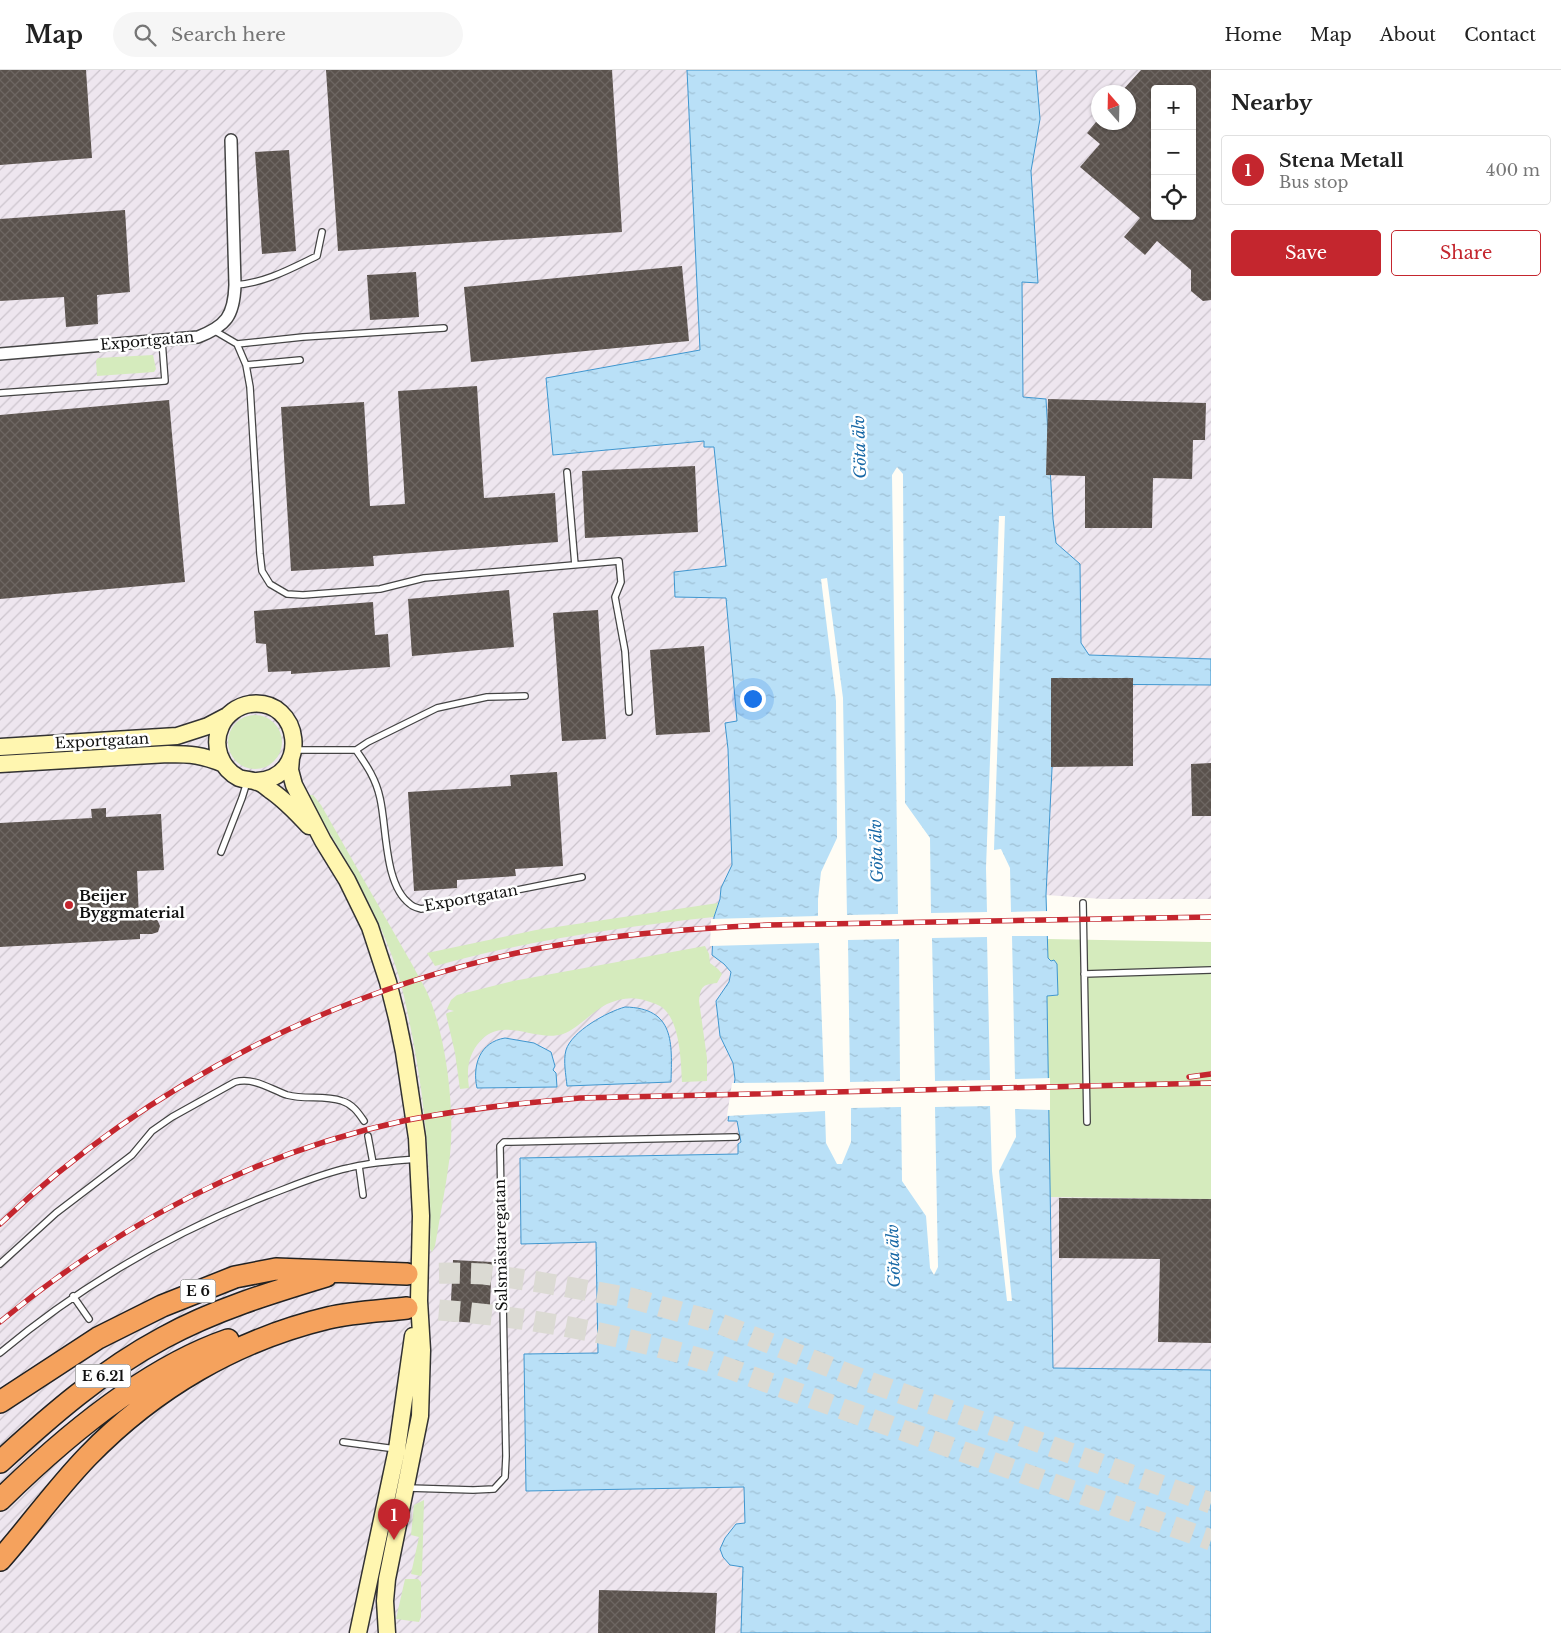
<!DOCTYPE html>
<meta charset="utf-8">
<style>
:root{--surface:#fff;--page:#f6f6f6;--text:#222;--muted:#767676;--line:#e0e0e0;--accent:#c4262e}
body{margin:0;font-family:"Libre Baskerville",serif;background:var(--page);color:var(--text)}
.controls{position:absolute;right:15px;top:15px;display:grid;overflow:hidden;border-radius:5px;box-shadow:0 1px 4px #0004}
.controls button{width:45px;height:45px;display:grid;place-items:center;padding:0;border:0;border-bottom:1px solid var(--line);background:var(--surface);color:var(--text);font:25px sans-serif}
.compass{position:absolute;left:1091px;top:15px;width:45px;height:45px;border-radius:50%;background:var(--surface);box-shadow:0 1px 4px #0004;rotate:340deg}
.you{position:absolute;left:752px;top:628px;width:18px;height:18px;margin:-12px;border:4px solid #fff;border-radius:50%;background:#1a73e8;box-shadow:0 0 0 8px #1a73e833}
.badge{display:grid;place-items:center;width:32px;height:32px;border-radius:50%;background:var(--accent);color:#fff;font-size:16px;font-weight:700}
.pin{position:absolute;translate:-50% -41px;filter:drop-shadow(0 1px 2px #0008)}
.pin::after{content:'';position:absolute;top:26px;width:18px;height:15px;background:inherit;clip-path:polygon(0 0,100% 0,50% 100%)}
.list{margin:0;padding:0;list-style:none}
h2{display:flex;justify-content:space-between;align-items:center;height:65px;margin:0;padding:0 20px;font-size:21px}
h2 small{font-size:16px;font-weight:400;color:var(--muted)}
.list li{display:grid;grid-template-columns:32px 1fr auto;gap:15px;align-items:center;box-sizing:border-box;height:70px;margin:0 10px 10px;padding:0 10px;border:1px solid var(--line);border-radius:5px}
.list b{display:block;font-size:19px;white-space:nowrap}
.list p{margin:0;font-size:16px;white-space:nowrap;color:var(--muted)}
.list em{font-size:16px;font-style:normal;color:var(--muted)}
.actions{display:flex;gap:10px;padding:15px 20px}
.actions a{flex:1;padding:11px 0;border:1px solid var(--accent);border-radius:5px;text-align:center;font-size:18px;color:var(--accent)}
.actions .main{background:var(--accent);color:#fff}
.icon{flex:none;width:28px;height:28px;fill:none;stroke:currentColor;stroke-width:2;stroke-linecap:round;stroke-linejoin:round}
.map{position:relative;flex:none;width:1211px;height:1563px;overflow:hidden}
header{display:flex;align-items:center;gap:30px;box-sizing:border-box;height:70px;padding:0 25px;background:var(--surface);border-bottom:1px solid var(--line)}
header strong{font-size:24px}
nav{display:flex;gap:28px;margin-inline-start:auto;font-size:18px}
.search{width:350px;height:45px;background:var(--page);display:flex;align-items:center;gap:12px;box-sizing:border-box;padding:0 18px;border-radius:28px;color:var(--muted);font-size:19px}
main{display:flex}
aside{flex:1;background:var(--surface)}
.map>svg:first-child{display:block}
.industrial{fill:url(#industrial-furrows);fill-rule:evenodd}
.green{fill:#d5ebbd}
.water{fill:url(#water-ripples);stroke:#3f96cf}
.pier{fill:#fffdf5;fill-rule:evenodd}
.building{fill:url(#building-cross-hatch);fill-rule:evenodd}
.lines{fill:none;stroke-linecap:round;stroke-linejoin:round}
.highway-tunnel{stroke:#dbdad3;stroke-width:21;stroke-dasharray:21 11;stroke-linecap:butt}
.lane-casing{stroke:#444;stroke-width:8}
.street-casing{stroke:#444;stroke-width:14}
.secondary-casing{stroke:#333;stroke-width:19}
.highway-casing{stroke:#222;stroke-width:24}
.lane{stroke:#fff;stroke-width:5.5}
.street{stroke:#fff;stroke-width:11}
.secondary{stroke:#fff6b0;stroke-width:16}
.highway{stroke:#f5a25d;stroke-width:21}
.rail-casing{stroke:#c4262e;stroke-width:5.5}
.rail{stroke:#fff;stroke-width:4;stroke-dasharray:11;stroke-linecap:butt}
.poi-dot{fill:#c4262e;stroke:#fff;stroke-width:2}
.labels{text-anchor:middle;stroke-width:5;stroke-linejoin:round;paint-order:stroke}
.shield{fill:#fff;stroke:#585858;stroke-width:1}
.shield-label{font-size:14px;font-weight:bold;fill:#111}
.street-label{font-size:15px;fill:#111;stroke:#fff}
.poi-label{font-size:15px;font-weight:bold;fill:#111;stroke:#fff;text-anchor:start}
.water-label{font-size:16px;font-style:italic;fill:#1768a6;stroke:#fff}
</style>
<header>
<strong>Map</strong>
<div class="search"><svg class="icon" aria-label="search" viewBox="0 0 24 24"><circle cx="10" cy="10" r="6"/><path d="M15 15l6 6"/></svg>Search here</div>
<nav><a>Home</a><a>Map</a><a>About</a><a>Contact</a></nav>
</header>
<main>
<div class="map">
<svg width="1211" height="1563" viewBox="0 0 1211 1563">
<defs>
<pattern id="industrial-furrows" width="10" height="10" patternUnits="userSpaceOnUse" patternTransform="scale(1.25)"><rect width="10" height="10" fill="#eee6ef"/><path d="M-1 1l2-2M0 10L10 0M9 11l2-2" fill="none" stroke="#cbc4cc"/></pattern>
<pattern id="water-ripples" width="26" height="14" patternUnits="userSpaceOnUse" patternTransform="scale(1.25)"><rect width="26" height="14" fill="#b9e0f7"/><path d="M2 4q2-2 4 0t4 0M15 11q2-2 4 0t4 0" fill="none" stroke="#9ebfd3"/></pattern>
<pattern id="building-cross-hatch" width="8" height="8" patternUnits="userSpaceOnUse" patternTransform="scale(1.25)"><rect width="8" height="8" fill="#5a524d"/><path d="M0 0l8 8M0 8l8-8" fill="none" stroke="#6d6662"/></pattern>
</defs>
<rect width="100%" height="100%" fill="#fffdf5"/>
<!-- industrial -->
<path class="industrial" d="M0 0H687L700 280 546 308 553 385 704 371 714 376 726 496 674 502 675 527H726L737 651 725 654 728 679 732 795 721 818 720 829 724 894 731 902 729 912 716 931 720 966 733 993 735 1009 729 1051 737 1050 741 1072 738 1074V1084L520 1088 596 1172 597 1207 598 1283 524 1284 526 1420 744 1417 745 1453 741 1563H0Z
M1036 0H1211V589L1088 585 1081 573 1080 494 1056 473 1053 449 1046 329 1023 327 1022 212H1038L1031 101 1040 49ZM1155 19H1192V146H1155ZM1098 22H1128V52H1098Z
M1056 613 1211 615V829H1102L1046 825Z
M1049 1127 1211 1129V1300L1053 1299Z"/>
<!-- green -->
<path class="green" d="M153 285 156 299 154 302 97 306 96 291 98 288Z
M228 672a27 27 0 1 1 54 0a27 27 0 1 1-54 0Z
M307 725H313L321 735 413 896C417 904 422 912 426 920 446 963 455 1038 450 1085 446 1116 440 1146 435 1176L432 1182 430 1179C432 1111 426 1042 414 975 408 945 403 915 392 886 371 828 338 777 307 725Z
M718 833 714 847C620 857 526 871 435 896L427 883 536 860Z
M1047 869 1211 872V1129L1049 1127 1047 926 1058 925 1051 891 1048 888Z
M705 876 709 884 710 893 718 899 722 904 717 913C702 915 701 916 699 931L707 988V1011L682 1012C681 991 680 954 664 939 660 935 653 933 647 931 634 926 620 928 607 934 591 942 579 958 563 964 534 973 500 943 477 975 467 989 467 1002 469 1018L460 1019 455 983 446 944 447 943 454 941 447 939 451 930 457 925 513 911Z
M424 1430 422 1503 421 1506 411 1504 419 1467 411 1465 414 1435Z
M405 1509H418L421 1512V1547L419 1552 396 1549Z"/>
<!-- water -->
<path class="water" d="M687 0H1036L1040 49 1031 101 1038 213 1022 212 1023 327 1046 329 1053 449 1056 473 1080 494 1081 573 1089 585 1211 589V615L1056 614 1046 825 1048 888 1051 891 1054 890 1057 894 1058 925 1047 926 1053 1298 1211 1300V1563H741L743 1497 730 1495 723 1487 720 1479 725 1468 736 1454 745 1453 744 1417 526 1421 524 1284 598 1283 596 1172 521 1174 520 1088 738 1084V1074L741 1072 737 1051H728L735 1009 733 993 720 966 716 931 729 912 731 902 724 894 712 885 714 847 720 829 721 818 732 795 728 679 725 653 737 651 726 528 675 527 674 502 726 496 714 377H704V371L553 385 546 308 700 280Z
M625 937C675 938 672 973 671 1012L567 1016C566 1005 563 991 566 980 572 961 607 942 625 937Z
M505 968 534 973 551 982 555 996 553 1000 556 1003 557 1017 477 1018C472 995 480 972 505 968Z"/>
<!-- pier -->
<path class="pier" d="M897 397 903 404 905 733 930 768 931 843 987 842 986 798 999 446H1005L994 780 1001 779 1010 798 1011 842 1049 841V866H1012L1015 1009 1050 1008V1040L1015 1039 1016 1067 999 1101 1012 1231H1007L992 1101 990 1036 935 1037 938 1197 934 1205 930 1198 926 1146 902 1111 901 1037 851 1038V1072L842 1094H837L826 1073 825 1041 727 1046 732 1013 824 1012 819 873 710 876 711 849 818 846V829L821 802 837 768 836 631 821 509 827 508 843 628 847 845 898 844 892 405ZM987 867 990 1010 935 1011 932 868ZM899 869 900 1011 850 1012 848 870Z"/>
<!-- building -->
<path class="building" d="M0 0H86L92 88 0 95Z
M326 0H612L622 162 338 181Z
M1141 0H1211V230L1203 231 1191 221V200L1157 171 1145 185 1124 167 1140 148 1080 97 1100 74 1087 63 1096 52H1128V22H1121ZM1155 19H1192V146H1155Z
M289 80 296 181 262 184 255 82Z
M125 140 130 222 97 225 98 254 66 257 64 227 0 231V149Z
M682 196 689 271 471 292 464 217Z
M416 202 419 247 370 250 367 205Z
M477 316 484 428 555 423 558 472 373 486 374 496 291 501 281 337 364 332 370 436 405 434 398 321Z
M1048 329 1206 333 1205 370H1193L1192 409 1153 408 1152 458H1085V406L1046 405Z
M169 330 185 512 0 529V345Z
M695 396 698 462 585 468 582 401Z
M509 520 514 577 412 586 408 529Z
M373 532 375 565 388 564 390 597 291 604V601L268 602 266 574 256 573 254 541Z
M598 540 606 669 562 671 553 543Z
M704 576 710 662 656 665 650 580Z
M1051 608H1133V696L1051 697Z
M1211 693V746H1192L1191 694Z
M557 702 563 796 515 799 516 806 457 810V818L414 821 408 722 511 716 510 705Z
M106 738V747L161 744 164 800 137 801 139 849 151 847 157 849 160 856 158 862 152 864H140V869L0 877V753L92 748 91 739Z
M1059 1128 1211 1129V1273L1158 1272 1160 1189 1059 1188Z
M453 1190 492 1192 489 1254 450 1251Z
M599 1520 717 1523 715 1563H598Z"/>
<g class="lines">
<!-- highway-tunnel -->
<path class="highway-tunnel" d="M407 1204 450 1203 484 1204 539 1212 631 1228 663 1237 713 1251 861 1309 1211 1433
M407 1238C509 1243 608 1261 705 1290L1211 1470"/>
<defs>
<path id="lane" d="M235 215C265 213 290 199 317 186L322 162
M215 261 237 274 246 295 250 317 260 484 262 501 270 514 287 524 303 525 380 519 424 508 619 491 621 512 615 527 625 581 629 642
M237 274 303 267 444 258
M246 295 300 290
M0 323 165 311 162 271
M567 402 575 495
M294 680H356L368 672 437 638 487 627 525 626
M356 680C367 696 376 709 380 728 387 758 384 815 410 834 413 837 418 838 421 839L582 807
M221 782 242 728 247 712
M1083 833 1087 1052
M1084 904 1211 900
M368 1066 373 1093
M359 1096 363 1125
M0 1194 56 1143 132 1085 152 1061 172 1047 235 1012C254 1007 270 1019 287 1025 305 1030 324 1025 342 1031 352 1034 358 1042 364 1051
M73 1226 89 1249
M0 1283C80 1216 169 1164 266 1126 293 1116 320 1104 348 1098 370 1092 393 1091 416 1089
M343 1372 396 1379
M408 1418 473 1420 494 1419 505 1407 506 1386 500 1076 504 1072H511L736 1067"/>
<path id="street" d="M0 284 198 267C226 256 234 246 235 215L231 70"/>
<path id="secondary" d="M0 677 177 666 208 656 227 646
M291 688 290 700 294 715 323 771 347 810 370 857 388 912 397 948 404 982 417 1068 421 1146 419 1231 422 1280 420 1346 387 1509 385 1531 387 1563
M0 694 168 684C191 684 202 685 224 694
M257 711C311 708 302 627 250 634 238 636 226 644 221 656 212 675 220 698 239 708 245 710 252 710 257 712 262 713 266 717 270 720 285 730 297 743 309 756
M358 1563 397 1379 413 1266"/>
<path id="highway" d="M0 1332 98 1268 162 1236 235 1207 276 1199 407 1204
M0 1392C50 1346 103 1300 163 1268 214 1240 270 1223 326 1206
M0 1430C63 1368 144 1299 228 1270
M0 1490C30 1456 56 1419 88 1386 154 1318 236 1270 328 1248 354 1242 381 1241 407 1238"/>
</defs>
<!-- lane casing -->
<use href="#lane" class="lane-casing"/>
<!-- street casing -->
<use href="#street" class="street-casing"/>
<!-- secondary casing -->
<use href="#secondary" class="secondary-casing"/>
<!-- highway casing -->
<use href="#highway" class="highway-casing"/>
<!-- lane -->
<use href="#lane" class="lane"/>
<!-- street -->
<use href="#street" class="street"/>
<!-- secondary -->
<use href="#secondary" class="secondary"/>
<!-- highway -->
<use href="#highway" class="highway"/>
<defs>
<path id="rail" d="M1189 1007 1211 1004
M0 1154C148 1013 340 917 541 878 616 864 692 858 768 855L1211 847
M0 1252C117 1155 254 1083 403 1051 462 1039 521 1033 580 1028L1211 1013"/>
</defs>
<!-- rail casing -->
<use href="#rail" class="rail-casing"/>
<!-- rail -->
<use href="#rail" class="rail"/>
</g>
<!-- markers -->
<circle class="poi-dot" cx="69" cy="835" r="5"/>
<g class="labels">
<!-- shield labels -->
<g class="shield">
<rect x="180.5" y="1209.5" width="35" height="23" rx="4"/>
<rect x="75.5" y="1294.5" width="55" height="23" rx="4"/>
</g>
<g class="shield-label">
<text x="198" y="1226">E 6</text>
<text x="103" y="1311">E 6.21</text>
</g>
<!-- street labels -->
<g class="street-label">
<text transform="translate(147 271) rotate(-5)" y="5">Exportgatan</text>
<text transform="translate(102 671) rotate(-3)" y="5">Exportgatan</text>
<text transform="translate(471 828) rotate(-10)" y="5">Exportgatan</text>
<text transform="translate(501 1175) rotate(-91)" y="5">Salsmästaregatan</text>
</g>
<!-- poi labels -->
<g class="poi-label">
<text x="79" y="831">Beijer<tspan x="79" dy="17">Byggmaterial</tspan></text>
</g>
<!-- water labels -->
<g class="water-label">
<text transform="translate(859 377) rotate(-92)" y="6">Göta älv</text>
<text transform="translate(876 781) rotate(-92)" y="6">Göta älv</text>
<text transform="translate(893 1186) rotate(-92)" y="6">Göta älv</text>
</g>
</g>
</svg>
<div class="controls">
<button>+</button>
<button>−</button>
<button><svg class="icon" aria-label="locate" viewBox="0 0 24 24"><circle cx="12" cy="12" r="6"/><path d="M12 2v4M12 18v4M2 12h4M18 12h4"/></svg></button>
</div>
<svg class="compass" viewBox="-18 -18 36 36"><path d="M0-13l5 13h-10z" fill="#e53935"/><path d="M0 13l5-13h-10z" fill="#767676"/></svg>
<div class="you"></div>
<div class="pin badge" style="left:394px;top:1470px">1</div>
</div>
<aside>
<h2>Nearby<small></small></h2>
<ul class="list">
<li><span class="badge">1</span><div><b>Stena Metall</b><p>Bus stop</p></div><em>400 m</em></li>
</ul>
<div class="actions"><a class="main">Save</a><a>Share</a></div>
</aside>
</main>
